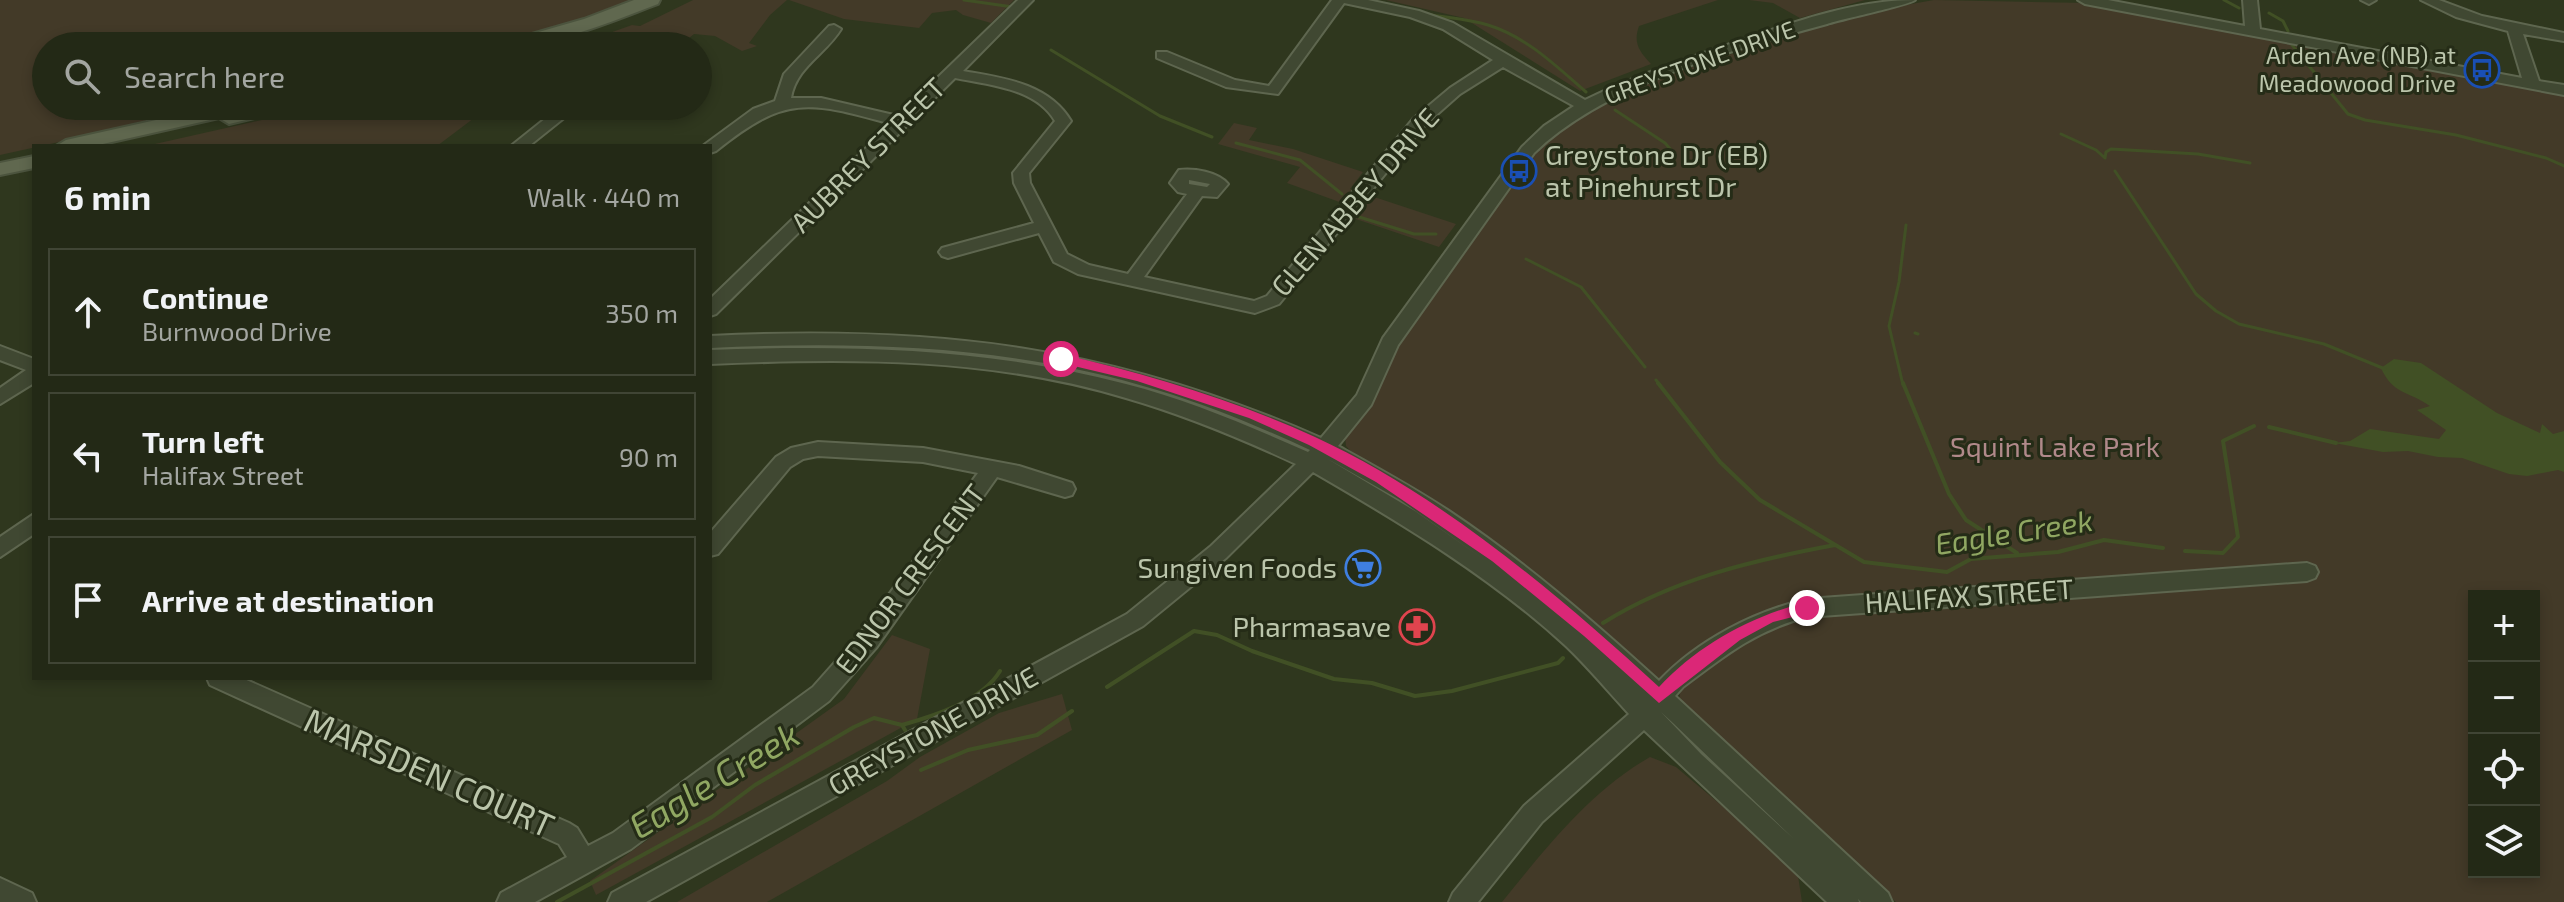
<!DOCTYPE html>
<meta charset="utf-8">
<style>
:root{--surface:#232916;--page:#2f3523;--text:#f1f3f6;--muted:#a3a6a1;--line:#404535}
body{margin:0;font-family:"Exo 2",sans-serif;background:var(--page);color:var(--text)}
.controls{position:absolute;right:24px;bottom:24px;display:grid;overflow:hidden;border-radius:0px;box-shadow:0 4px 12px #0003}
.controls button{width:72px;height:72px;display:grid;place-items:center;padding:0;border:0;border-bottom:2px solid var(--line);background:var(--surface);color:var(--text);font:40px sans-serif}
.stop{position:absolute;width:24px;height:24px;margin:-18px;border:6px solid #db2777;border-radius:50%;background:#fff}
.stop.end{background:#db2777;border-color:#fff;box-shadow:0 2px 8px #0008}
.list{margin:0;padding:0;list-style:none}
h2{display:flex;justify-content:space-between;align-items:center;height:104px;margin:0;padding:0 32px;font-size:34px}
h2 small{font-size:26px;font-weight:400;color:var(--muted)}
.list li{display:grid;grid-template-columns:52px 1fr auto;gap:24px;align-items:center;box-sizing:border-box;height:128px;margin:0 16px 16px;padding:0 16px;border:2px solid var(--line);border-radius:0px}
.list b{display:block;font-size:30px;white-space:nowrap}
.list p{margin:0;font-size:26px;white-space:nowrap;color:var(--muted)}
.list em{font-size:26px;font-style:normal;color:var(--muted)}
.icon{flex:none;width:44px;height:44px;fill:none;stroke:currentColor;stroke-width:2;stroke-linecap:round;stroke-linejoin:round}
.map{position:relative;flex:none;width:2564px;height:902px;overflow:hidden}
.search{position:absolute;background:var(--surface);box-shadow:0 4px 12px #0003;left:32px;top:32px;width:680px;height:88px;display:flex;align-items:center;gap:20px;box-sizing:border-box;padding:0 28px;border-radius:44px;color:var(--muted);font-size:30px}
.panel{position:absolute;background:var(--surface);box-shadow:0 4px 12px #0003;left:32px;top:144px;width:680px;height:536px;border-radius:0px}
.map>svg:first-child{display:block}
.green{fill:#433a28;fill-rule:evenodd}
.water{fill:#415025}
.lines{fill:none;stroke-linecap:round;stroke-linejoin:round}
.stream-far1{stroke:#415025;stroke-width:3}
.stream{stroke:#415025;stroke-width:4}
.minor-casing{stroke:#5e664f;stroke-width:4}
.major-casing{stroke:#4c543e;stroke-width:4}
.minor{fill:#404832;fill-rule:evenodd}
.major{fill:#60684f;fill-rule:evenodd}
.route{fill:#db2777}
.labels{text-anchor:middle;stroke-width:6;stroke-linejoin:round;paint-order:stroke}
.far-poi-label{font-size:24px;fill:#bbc5ab;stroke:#252c17;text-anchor:end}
.far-street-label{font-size:24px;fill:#bbc5ab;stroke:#252c17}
.street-label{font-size:28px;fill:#bbc5ab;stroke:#252c17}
.poi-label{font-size:28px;fill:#bbc5ab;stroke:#252c17;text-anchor:end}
.park-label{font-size:28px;fill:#b0898a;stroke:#252c17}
.water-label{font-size:30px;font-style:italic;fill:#90a762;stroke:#252c17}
.near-street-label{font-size:34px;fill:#bbc5ab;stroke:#252c17}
.near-water-label{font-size:36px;font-style:italic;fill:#90a762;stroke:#252c17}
</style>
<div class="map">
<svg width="2564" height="902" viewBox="0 0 2564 902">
<rect width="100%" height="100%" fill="#2f371e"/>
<!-- green -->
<path class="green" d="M0 0H638L560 29 494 46H46V106H223L0 155Z
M693 0H787L770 15 749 43 757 46 742 51 715 36 694 34 679 46H573L632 25 640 26Z
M789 0H1014L991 23 963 15 956 10 932 13 919 28 844 19Z
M1386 0H1718L1639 26C1633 43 1639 51 1651 64L1580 91 1464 18Z
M1749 0H1865L1800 18 1773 3Z
M1934 0 2086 3 2564 93V902H1896L1683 709 1679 702 1680 693 1662 680H1654L1356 457 1346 446 1345 436 1393 352 1529 157 1565 125 1629 89 1661 77 1855 14ZM2474 596H2534V872H2474Z
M324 106H490L437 146H146Z
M1234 123 1257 128 1249 140 1293 149 1363 172 1350 189 1456 224 1439 247 1350 217 1356 208 1287 183 1300 167 1218 144Z
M892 635 930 649 917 719 596 895 590 881 844 699Z
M1062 694 1072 730 767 902H677L887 781 920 757 999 713Z
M1650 757 1676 767 1797 869 1802 902H1502C1546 848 1589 792 1650 757Z"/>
<!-- water -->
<path class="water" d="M2394 359 2421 363 2497 413 2540 433 2542 424 2553 434 2564 431V472L2558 470 2527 476 2509 474 2462 458 2438 457 2408 451 2383 452 2334 443 2350 441 2370 429 2439 439 2446 430 2417 410 2430 406C2409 391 2393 395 2381 368Z"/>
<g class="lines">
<!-- stream-far1 -->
<path class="stream-far1" d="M964 0 1013 7
M2224 0 2239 8
M2269 13 2283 21 2288 31
M1426 14C1447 18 1468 19 1488 25 1527 37 1556 66 1586 92
M2292 45 2348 114 2365 120 2456 135 2546 158 2564 166
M1051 50 1160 116 1212 137
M1615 110 1665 143 1672 151
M2061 134 2096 150 2105 158 2106 152 2111 149 2198 154 2250 163
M1236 143 1300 160 1342 194
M2115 171 2196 294 2216 311 2239 324 2324 344 2385 369
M1356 216 1414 234H1436
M1526 259 1581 287 1645 367
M1915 333 1918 334
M1656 380 1660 385
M1903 385 1889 326 1899 282 1906 225"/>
<!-- stream -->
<path class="stream" d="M1658 383 1720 462 1760 500 1864 562 1947 572 1971 559 2058 552 2104 540 2163 548
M1903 383 1949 494 1966 520 2017 553
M2269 427 2336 443
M2185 551 2223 553 2238 537 2223 441 2254 426
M1603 623C1673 579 1754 560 1835 545
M1107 687 1194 631 1217 635 1252 651 1334 679 1372 683 1415 696 1452 691 1558 663 1563 658
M902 725C934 716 982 701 1000 671
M921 770 968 750 1037 735 1072 711
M557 902 712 817 755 785 854 727 874 718 902 725 905 730"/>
<defs>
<path id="minor" d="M1018 0H1033L963 71C1003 78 1048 83 1071 121L1029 173 1030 183 1067 254 1089 265 1128 274 1187 194 1178 192 1170 183 1179 170C1194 168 1218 172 1228 184L1217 197 1202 196 1144 277 1254 301 1267 296 1413 119 1450 88 1493 60 1443 29 1410 17 1344 3 1278 94 1226 87 1157 58V52H1167L1235 80 1269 86 1332 0H1368L1419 11 1453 23 1585 100C1632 77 1680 61 1730 44 1789 24 1852 0 1915 0 1909 5 1842 19 1827 24 1732 50 1606 84 1534 153L1398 345 1371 405 1338 446C1376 467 1413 487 1449 511 1524 561 1593 621 1659 681 1698 640 1753 612 1807 599L2307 563 2315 566 2318 572 2315 578 2307 581 1807 617C1756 630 1724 656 1683 687L1675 696 1888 893 1892 902H1861L1858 899 1859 902H1827L1644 730 1542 822 1478 902H1449L1453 893 1524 806 1629 714C1608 691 1588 667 1566 646 1491 577 1401 523 1313 472L1226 558 1143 626 646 902H608L612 893 1127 614 1211 546 1296 464C1240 438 1185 415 1126 398 991 357 849 358 710 364V350C851 345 988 348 1126 384 1189 400 1249 426 1308 452L1310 450C1260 427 1210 406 1157 390 1012 345 860 341 710 348V336C936 325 1113 346 1321 438L1357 395 1383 338 1522 147 1544 126 1574 106 1503 67 1460 94 1425 125 1279 304 1255 313 1078 274 1054 262 1039 233 948 258 942 256 939 252 942 248 1034 223 1014 183 1013 173 1055 121C1036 88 989 85 955 78L716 314 710 316V299L891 124C808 101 785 95 716 151L710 153V146L704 145 753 109 775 101 784 74 829 26 834 25 841 29C826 54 796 67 791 98H821L898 116ZM1189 180 1210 184 1207 187 1189 184ZM1326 458 1400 500 1490 564 1415 511ZM1661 712 1673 723 1794 839 1701 754Z
M2078 0H2108L2245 26 2243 0H2257L2260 29 2522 78 2508 31 2456 17 2421 0H2439L2482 16 2564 33V41L2523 34 2539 81 2564 85V95L2085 4Z
M2361 0H2376L2369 4Z
M561 106H579L529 146H511Z
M0 346 34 359V383L0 404V388L26 370 0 360Z
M818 442 923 448 1019 466 1072 483 1075 489 1072 495 1065 497 997 477 876 648 829 701 631 849 535 902H497L501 893 567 857 559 844 210 685 207 678H242L569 823 577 828 588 846 613 833 813 687 860 634 978 473 923 462 818 456 803 459 790 467 718 554 710 556V533L776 457 791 448Z
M34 514V534L0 557V537Z
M0 878 32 893 36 902H0Z"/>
<path id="major" d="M634 0H660L658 4C607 23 556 46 501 46L504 42 584 19Z
M219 106H293L290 110 229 124 219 118 94 146H56L66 140Z
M34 156V168L0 175V163Z"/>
</defs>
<!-- minor casing -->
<use href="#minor" class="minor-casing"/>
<!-- major casing -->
<use href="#major" class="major-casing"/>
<!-- minor -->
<use href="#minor" class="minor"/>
<!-- major -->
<use href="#major" class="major"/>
</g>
<!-- route -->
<path class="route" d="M1061 354C1148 374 1234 400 1315 437 1439 494 1559 595 1659 687 1698 645 1751 616 1807 602L1814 608 1812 612 1773 622 1740 640 1659 703 1584 636 1492 561 1376 482 1309 445 1249 418 1137 381 1057 362 1055 359Z"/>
<!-- icons -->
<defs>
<symbol id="bus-ring" viewBox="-11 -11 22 22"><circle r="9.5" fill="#252c17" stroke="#1a4fb4" stroke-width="1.5"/><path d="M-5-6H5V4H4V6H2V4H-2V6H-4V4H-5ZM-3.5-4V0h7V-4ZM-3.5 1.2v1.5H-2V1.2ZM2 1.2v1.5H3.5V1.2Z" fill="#1a4fb4"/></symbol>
<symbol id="supermarket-ring" viewBox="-11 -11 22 22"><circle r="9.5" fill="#252c17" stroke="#3f7fe0" stroke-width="1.5"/><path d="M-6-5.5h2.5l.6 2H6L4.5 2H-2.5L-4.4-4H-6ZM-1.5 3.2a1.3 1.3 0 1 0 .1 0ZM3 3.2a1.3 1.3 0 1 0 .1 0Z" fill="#3f7fe0"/></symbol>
<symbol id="pharmacy-ring" viewBox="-11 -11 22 22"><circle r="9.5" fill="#252c17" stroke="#e0444e" stroke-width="1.5"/><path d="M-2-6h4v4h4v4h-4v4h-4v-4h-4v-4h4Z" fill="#e0444e"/></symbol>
</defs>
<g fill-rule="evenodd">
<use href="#bus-ring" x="2462" y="50" width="40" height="40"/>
<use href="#bus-ring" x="1499" y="151" width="40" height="40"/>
<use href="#supermarket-ring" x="1343" y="548" width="40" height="40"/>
<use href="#pharmacy-ring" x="1397" y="607" width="40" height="40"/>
</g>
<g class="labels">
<!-- far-poi labels -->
<g class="far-poi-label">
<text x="2456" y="64">Arden Ave (NB) at<tspan x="2456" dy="28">Meadowood Drive</tspan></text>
</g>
<!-- far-street labels -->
<g class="far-street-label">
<text transform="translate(1700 63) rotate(-20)" y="8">GREYSTONE DRIVE</text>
</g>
<!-- street labels -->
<g class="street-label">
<text transform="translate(868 155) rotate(-45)" y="10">AUBREY STREET</text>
<text transform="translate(1355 202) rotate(-49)" y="10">GLEN ABBEY DRIVE</text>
<text transform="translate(910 579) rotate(-53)" y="10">EDNOR CRESCENT</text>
<text transform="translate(1969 596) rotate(-4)" y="10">HALIFAX STREET</text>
<text transform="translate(933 731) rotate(-29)" y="10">GREYSTONE DRIVE</text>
</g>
<!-- poi labels -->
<g class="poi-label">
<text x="1545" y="165" text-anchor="start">Greystone Dr (EB)<tspan x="1545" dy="32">at Pinehurst Dr</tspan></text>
<text x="1337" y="578">Sungiven Foods</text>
<text x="1391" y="637">Pharmasave</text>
</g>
<!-- park labels -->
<g class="park-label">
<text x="2055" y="457">Squint Lake Park</text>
</g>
<!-- water labels -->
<g class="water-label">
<text transform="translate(2014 533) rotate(-9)" y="10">Eagle Creek</text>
</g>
<!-- near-street labels -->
<g class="near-street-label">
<text transform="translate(429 773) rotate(24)" y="12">MARSDEN COURT</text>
</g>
<!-- near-water labels -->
<g class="near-water-label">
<text transform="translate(714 780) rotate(-31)" y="13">Eagle Creek</text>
</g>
</g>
</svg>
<div class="controls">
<button>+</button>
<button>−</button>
<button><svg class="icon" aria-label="locate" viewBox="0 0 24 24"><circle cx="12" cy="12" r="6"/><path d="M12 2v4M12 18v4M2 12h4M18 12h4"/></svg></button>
<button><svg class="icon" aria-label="layers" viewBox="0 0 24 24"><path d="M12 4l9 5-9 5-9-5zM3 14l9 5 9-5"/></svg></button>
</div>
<div class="stop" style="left:1061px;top:359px"></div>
<div class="stop end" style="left:1807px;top:608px"></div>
<div class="search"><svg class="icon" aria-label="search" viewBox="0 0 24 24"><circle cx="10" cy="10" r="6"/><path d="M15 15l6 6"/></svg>Search here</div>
<section class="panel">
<h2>6 min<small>Walk · 440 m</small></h2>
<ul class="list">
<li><svg class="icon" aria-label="ahead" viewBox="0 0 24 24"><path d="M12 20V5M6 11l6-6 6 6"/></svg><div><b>Continue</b><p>Burnwood Drive</p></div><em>350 m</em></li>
<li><svg class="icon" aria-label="left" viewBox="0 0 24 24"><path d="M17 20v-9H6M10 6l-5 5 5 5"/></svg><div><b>Turn left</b><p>Halifax Street</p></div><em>90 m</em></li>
<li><svg class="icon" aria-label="arrive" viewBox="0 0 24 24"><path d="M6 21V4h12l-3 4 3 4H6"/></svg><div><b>Arrive at destination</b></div></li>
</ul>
</section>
</div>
